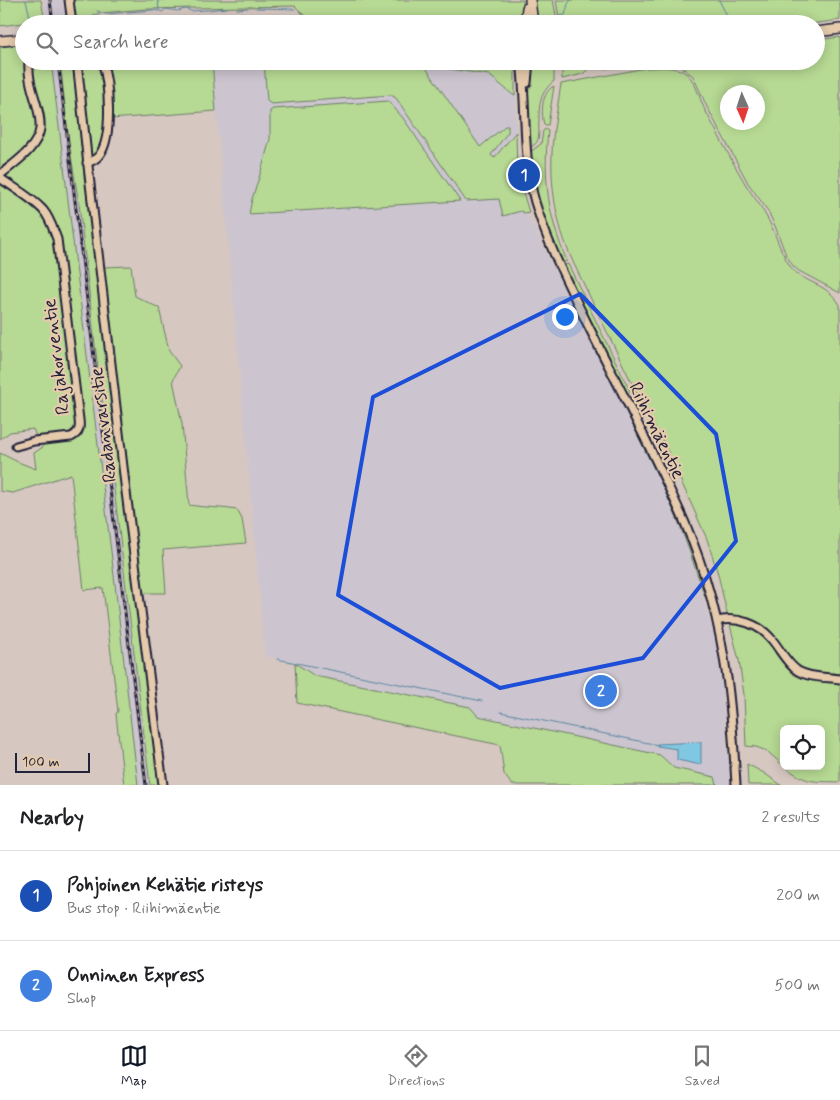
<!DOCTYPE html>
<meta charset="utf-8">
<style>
:root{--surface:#fff;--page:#f6f6f6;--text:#202124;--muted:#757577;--line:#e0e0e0;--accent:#111827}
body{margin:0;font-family:Mynerve,sans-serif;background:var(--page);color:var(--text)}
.controls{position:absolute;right:15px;bottom:15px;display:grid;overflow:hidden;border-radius:8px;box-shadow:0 2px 12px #0003}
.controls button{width:45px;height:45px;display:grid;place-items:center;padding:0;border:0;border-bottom:1px solid var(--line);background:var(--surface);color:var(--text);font:25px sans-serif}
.compass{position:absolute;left:720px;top:85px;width:45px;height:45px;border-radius:50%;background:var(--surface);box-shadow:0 2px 12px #0003;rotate:177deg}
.scale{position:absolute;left:15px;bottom:12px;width:75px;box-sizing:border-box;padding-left:5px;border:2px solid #22223b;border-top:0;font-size:14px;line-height:18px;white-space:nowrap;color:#22223b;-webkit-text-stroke:4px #e5caac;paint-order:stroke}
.you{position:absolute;left:564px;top:316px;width:18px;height:18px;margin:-12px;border:4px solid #fff;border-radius:50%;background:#1a73e8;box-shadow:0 0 0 8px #1a73e833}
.badge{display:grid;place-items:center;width:32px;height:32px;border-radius:50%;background:var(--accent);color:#fff;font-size:16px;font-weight:700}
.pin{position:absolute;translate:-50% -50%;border:2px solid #fff;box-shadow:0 1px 5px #0006}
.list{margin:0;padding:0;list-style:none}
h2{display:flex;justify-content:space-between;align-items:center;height:65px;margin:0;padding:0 20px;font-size:21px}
h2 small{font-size:16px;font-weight:400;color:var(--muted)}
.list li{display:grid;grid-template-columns:32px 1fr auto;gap:15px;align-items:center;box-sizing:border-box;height:90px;padding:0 20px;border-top:1px solid var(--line)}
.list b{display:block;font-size:19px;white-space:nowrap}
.list p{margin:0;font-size:16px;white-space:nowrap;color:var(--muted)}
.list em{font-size:16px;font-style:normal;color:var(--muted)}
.icon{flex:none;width:28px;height:28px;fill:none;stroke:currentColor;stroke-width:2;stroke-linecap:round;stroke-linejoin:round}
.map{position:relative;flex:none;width:840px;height:785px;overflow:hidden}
.search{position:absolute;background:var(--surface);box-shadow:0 2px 12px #0003;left:15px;right:15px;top:15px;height:55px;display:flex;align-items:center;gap:12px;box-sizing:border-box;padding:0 18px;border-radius:28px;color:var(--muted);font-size:19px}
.sheet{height:245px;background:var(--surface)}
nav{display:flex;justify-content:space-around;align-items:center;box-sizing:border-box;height:70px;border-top:1px solid var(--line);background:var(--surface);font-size:14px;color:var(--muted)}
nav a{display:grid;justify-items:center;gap:2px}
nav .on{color:var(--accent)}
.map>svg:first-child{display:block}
.built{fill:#ccc5cf}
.green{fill:#b6d993;stroke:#6c7e67;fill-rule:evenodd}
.water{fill:#80c7e1;stroke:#5a859f}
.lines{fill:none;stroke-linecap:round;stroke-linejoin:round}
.stream{stroke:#5a859f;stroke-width:1}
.minor-casing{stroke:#22223b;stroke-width:11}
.major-casing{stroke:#22223b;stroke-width:12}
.minor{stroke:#e5caac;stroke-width:7}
.major{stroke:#e5caac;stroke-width:9}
.rail-casing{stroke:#22223b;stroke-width:3}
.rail{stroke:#e5caac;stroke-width:1;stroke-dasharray:4;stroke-linecap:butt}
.marked{fill:none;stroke:#1d4ed8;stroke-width:4;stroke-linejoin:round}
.labels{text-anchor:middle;stroke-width:4.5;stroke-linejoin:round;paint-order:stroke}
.street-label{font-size:19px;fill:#22223b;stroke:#e5caac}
</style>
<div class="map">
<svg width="840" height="785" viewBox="0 0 840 785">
<rect width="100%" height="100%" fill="#d6c7c1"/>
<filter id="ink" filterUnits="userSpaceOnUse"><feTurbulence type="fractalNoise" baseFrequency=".02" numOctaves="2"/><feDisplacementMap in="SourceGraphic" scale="10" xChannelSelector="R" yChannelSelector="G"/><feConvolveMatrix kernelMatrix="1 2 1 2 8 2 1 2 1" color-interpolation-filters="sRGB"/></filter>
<g filter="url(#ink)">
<!-- built -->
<path class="built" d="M44 0H63L65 20 47 22Z
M51 61H70L158 785H138L115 584Z
M212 61H509L515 62 517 189 526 212 664 489 689 550 715 639 720 665 730 785H717L715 777 674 768 660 755 478 716 470 707 314 676 295 663 265 656Z"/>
<!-- green -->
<path class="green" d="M0 0H41L45 22H47V24L24 23 0 26V12H1Z
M71 0H523L521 24H299L262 22 257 21 256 19V15L305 16 295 6 146 9 101 13 93 15 90 22 86 24H75Z
M532 0H553L556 15 555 19H535Z
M556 0H840V20L810 24H560Z
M840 37V293L799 271 793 266 786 255 775 226 768 211 748 183 740 168 707 107 693 76 680 66 668 64 628 66 600 69 597 66 600 61H816V40ZM758 92V122H728V92Z
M24 44V61H27L39 128 27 149 0 172V47Z
M32 61H51L115 584 138 785H124L116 714 118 711 103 588 84 590 71 474 13 493 0 491V453L18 462 36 469 34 453 43 447 42 441 77 437 81 432 61 252 52 221 3 176 39 137 32 81Z
M60 61H74L162 785H150L114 489 95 345 79 204 69 144Z
M79 61H101L105 80V138L94 158H90Z
M104 61H212L216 111 110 119Z
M264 61H510L515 68V95H513L489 75 424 65 480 147 505 126H508V132L491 155 494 158 516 132 517 173 529 212 524 213 521 211 503 216 499 199 466 201 396 98 391 95 271 104 267 101Z
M533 61H554V81C548 86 543 92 541 100 539 106 539 114 539 120 538 131 542 143 530 147L527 109 531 65Z
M562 61H587L588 69 583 74 562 79Z
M646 68C660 68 676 65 687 74 696 82 699 97 704 108 718 134 731 160 746 185 752 195 760 204 765 214 775 230 779 250 790 266 803 284 827 282 840 305V678L815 675 798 670 762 628 728 618 718 574 707 539 663 441 645 410 574 264C554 221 548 177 554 129 556 114 559 99 561 84Z
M554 86 548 125C547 125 545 125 544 124 543 123 544 121 543 120 541 108 543 91 554 86Z
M388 101 403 118 460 201 249 214 252 199 262 168 270 139V111L273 109Z
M545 129 548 131C543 179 548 217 567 261L562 263C546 226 533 192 530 152L541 144 543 131Z
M0 181C12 189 35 202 43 214 48 222 51 231 54 239L78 426 75 434 38 439 36 436 33 429 10 432 0 439Z
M568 264 630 391 629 393H625L562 266Z
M131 266 135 296 159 308 169 351 180 366 173 380 182 424 189 505C205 508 221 507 237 510L242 519 246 543 163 550 166 593H143L103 267Z
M621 401H623C655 465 687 528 707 596L705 597 689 550 678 521 664 489Z
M729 621 737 622 760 631 770 641 792 670 799 677 840 683V782C813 781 807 784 784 766H821V729H784V766L767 751 756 747 746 746 744 695 739 660Z
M295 663 315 676 470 707 478 716 660 755 674 768 715 777 717 785H512L504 774 500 745 297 703Z
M747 764 764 773 781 785H748Z"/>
<!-- water -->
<path class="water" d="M701 742V765L677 760V749L657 746V744Z"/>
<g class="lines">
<!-- stream -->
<path class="stream" d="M25 0 26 1 32 24
M719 0 731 24
M256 8 295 9
M237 9 248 8
M97 11 106 14 153 10 159 11 158 0
M160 11 162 12 166 9 177 11 186 9 191 11 206 10 227 8
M559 16 565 15 568 4 571 0
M277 659 482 701
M501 712 658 745"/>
<defs>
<path id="minor" d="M69 0 72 24
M77 61 89 175 125 484 163 785
M521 61C527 108 522 156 535 202 547 242 565 278 583 315 617 384 654 452 685 523 706 572 720 625 727 678 732 713 734 749 736 785
M527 83 529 61
M87 163C93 161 97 159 100 154 113 136 109 82 102 61
M0 175C14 163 37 149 40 129 41 119 38 109 35 99 31 86 28 75 29 61
M0 178C14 188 31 197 43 210 50 218 53 229 57 239L78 411C79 423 83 431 71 437L34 441 16 446
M717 621C737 616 760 624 773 641 781 651 787 664 798 671 810 678 827 677 840 679"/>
<path id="major" d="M530 0 533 24
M525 24 527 8
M816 32 840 29
M0 41 24 39"/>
</defs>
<!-- minor casing -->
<use href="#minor" class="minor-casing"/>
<!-- major casing -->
<use href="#major" class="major-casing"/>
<!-- minor -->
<use href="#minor" class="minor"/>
<!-- major -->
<use href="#major" class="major"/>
<defs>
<path id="rail" d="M50 0 53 24
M58 61 146 785"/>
</defs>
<!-- rail casing -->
<use href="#rail" class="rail-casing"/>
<!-- rail -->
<use href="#rail" class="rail"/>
</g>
</g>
<!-- marked area -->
<path class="marked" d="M580 294 716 434 736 541 643 658 500 688 338 595 373 397Z"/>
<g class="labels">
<!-- street labels -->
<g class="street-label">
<text transform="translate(55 357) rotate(-97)" y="7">Rajakorventie</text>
<text transform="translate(102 425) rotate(-97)" y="7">Radanvarsitie</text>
<text transform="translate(658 430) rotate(64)" y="7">Riihimäentie</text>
</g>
</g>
</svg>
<div class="controls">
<button><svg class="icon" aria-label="locate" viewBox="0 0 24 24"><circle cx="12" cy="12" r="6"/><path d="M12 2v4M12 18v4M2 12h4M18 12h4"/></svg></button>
</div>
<svg class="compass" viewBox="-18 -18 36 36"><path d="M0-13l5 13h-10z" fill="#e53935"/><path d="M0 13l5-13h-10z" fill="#757577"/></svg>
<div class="scale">100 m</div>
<div class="you"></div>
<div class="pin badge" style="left:524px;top:175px;background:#1a4fb4">1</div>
<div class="pin badge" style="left:601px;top:691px;background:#3f7fe0">2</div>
<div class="search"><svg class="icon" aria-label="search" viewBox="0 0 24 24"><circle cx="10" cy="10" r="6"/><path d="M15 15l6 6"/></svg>Search here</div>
</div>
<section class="sheet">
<h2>Nearby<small>2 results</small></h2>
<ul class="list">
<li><span class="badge" style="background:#1a4fb4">1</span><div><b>Pohjoinen Kehätie risteys</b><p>Bus stop · Riihimäentie</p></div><em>200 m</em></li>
<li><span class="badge" style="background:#3f7fe0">2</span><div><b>Onninen Express</b><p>Shop</p></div><em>500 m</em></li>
</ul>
</section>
<nav>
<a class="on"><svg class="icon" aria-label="map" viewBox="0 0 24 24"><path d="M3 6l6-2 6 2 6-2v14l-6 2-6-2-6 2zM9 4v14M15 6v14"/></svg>Map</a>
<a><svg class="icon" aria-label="directions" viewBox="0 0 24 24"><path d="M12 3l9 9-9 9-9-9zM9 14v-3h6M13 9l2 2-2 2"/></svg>Directions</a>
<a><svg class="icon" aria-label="saved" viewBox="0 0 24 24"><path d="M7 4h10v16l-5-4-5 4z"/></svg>Saved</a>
</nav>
